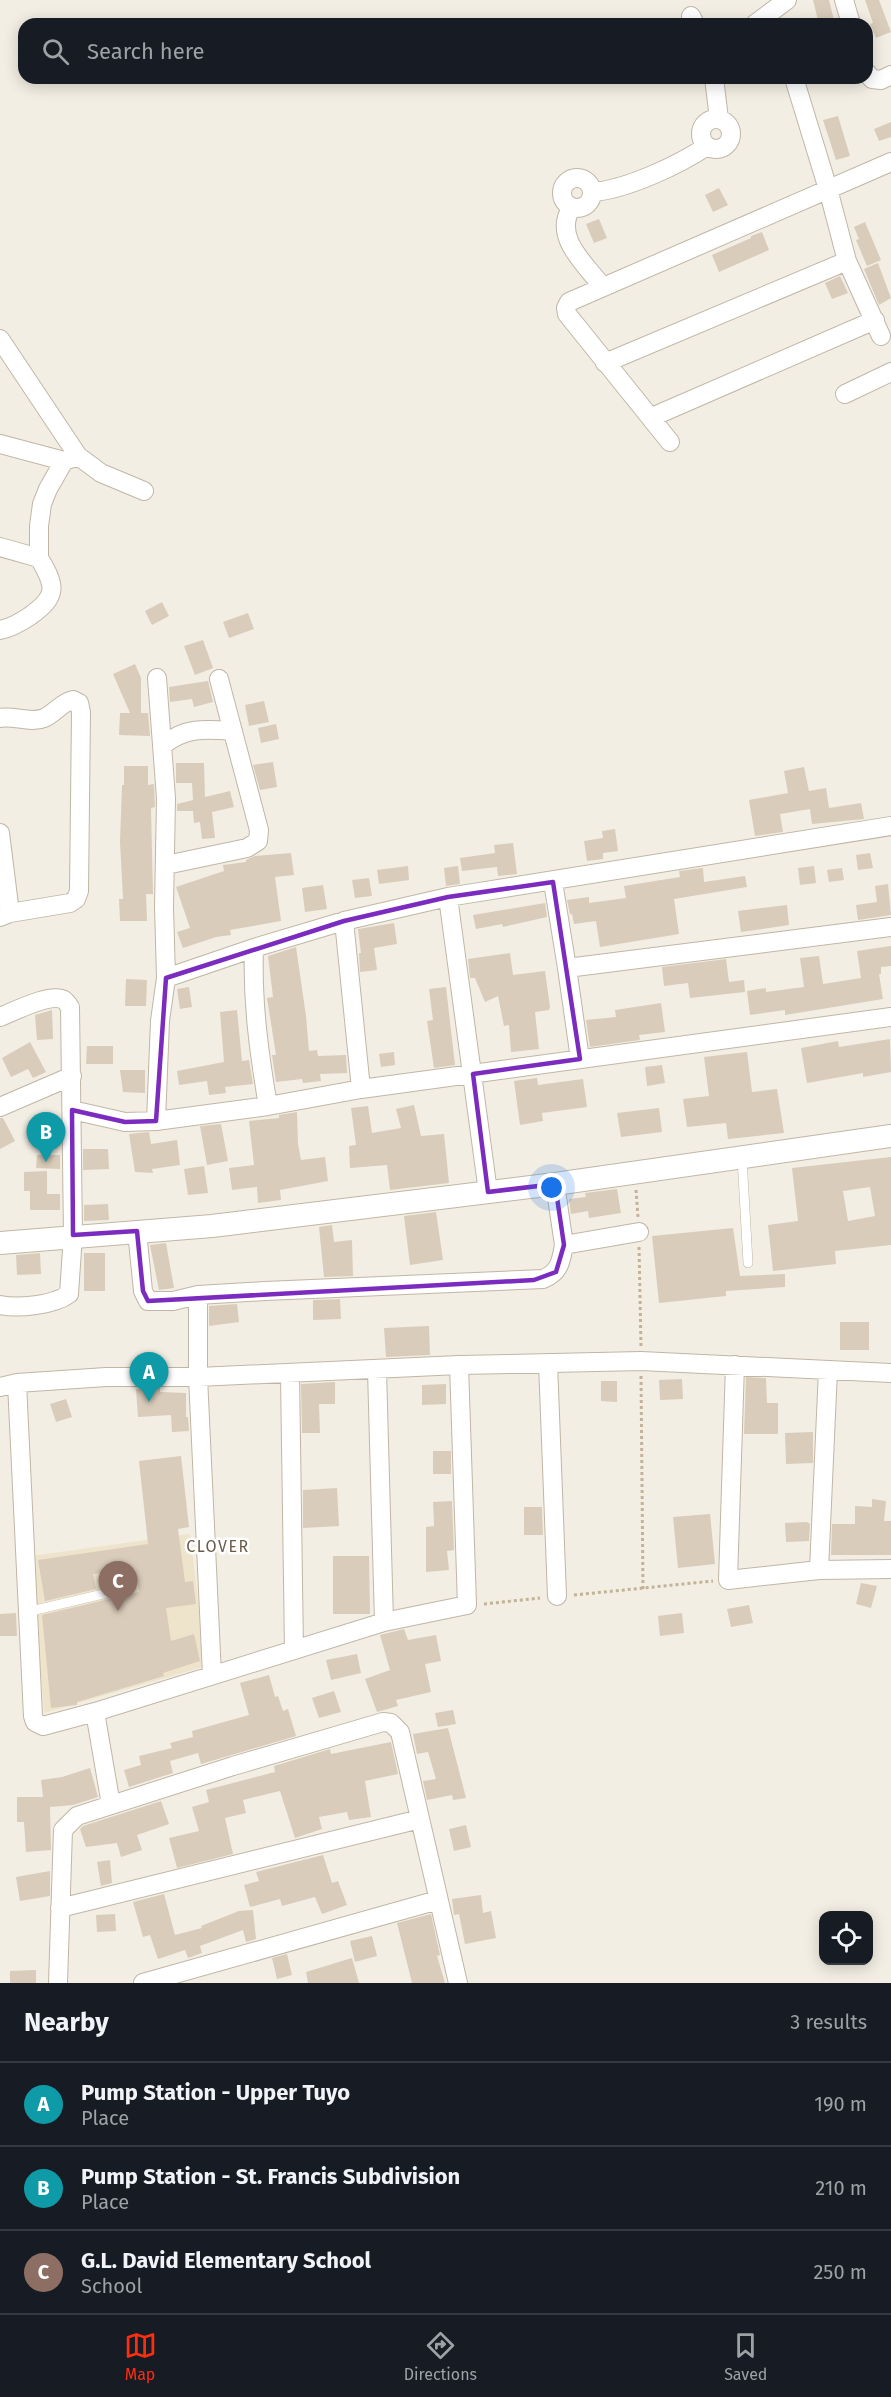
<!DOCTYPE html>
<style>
:root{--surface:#171b24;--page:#242831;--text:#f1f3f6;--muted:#9ea1a6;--line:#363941;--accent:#ff2d0f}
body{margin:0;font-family:"Fira Sans",sans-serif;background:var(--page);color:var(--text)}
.controls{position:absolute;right:18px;bottom:18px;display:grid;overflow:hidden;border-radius:12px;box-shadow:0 3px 15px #0003}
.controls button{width:54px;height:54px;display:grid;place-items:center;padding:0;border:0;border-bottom:2px solid var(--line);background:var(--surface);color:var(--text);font:30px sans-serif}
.you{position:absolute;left:552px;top:1188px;width:21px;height:21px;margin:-15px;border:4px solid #fff;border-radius:50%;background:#1a73e8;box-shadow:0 0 0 9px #1a73e833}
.badge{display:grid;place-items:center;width:39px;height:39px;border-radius:50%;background:var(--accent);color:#fff;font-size:20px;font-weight:700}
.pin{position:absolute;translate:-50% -50px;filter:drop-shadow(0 2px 3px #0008)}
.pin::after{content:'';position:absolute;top:32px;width:21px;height:18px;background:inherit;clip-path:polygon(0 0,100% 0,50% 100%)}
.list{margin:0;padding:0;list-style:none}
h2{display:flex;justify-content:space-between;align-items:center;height:78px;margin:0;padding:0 24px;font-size:26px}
h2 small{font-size:20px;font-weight:400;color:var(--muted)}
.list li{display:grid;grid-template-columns:39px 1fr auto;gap:18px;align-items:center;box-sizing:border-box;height:84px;padding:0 24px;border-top:2px solid var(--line)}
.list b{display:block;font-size:22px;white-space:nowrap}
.list p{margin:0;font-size:20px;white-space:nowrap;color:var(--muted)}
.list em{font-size:20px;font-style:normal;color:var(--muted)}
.icon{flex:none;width:33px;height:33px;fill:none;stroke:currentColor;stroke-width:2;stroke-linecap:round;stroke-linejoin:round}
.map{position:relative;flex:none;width:891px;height:1983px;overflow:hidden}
.search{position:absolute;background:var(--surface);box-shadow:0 3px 15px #0003;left:18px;right:18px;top:18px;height:66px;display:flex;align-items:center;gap:15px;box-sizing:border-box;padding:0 21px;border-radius:18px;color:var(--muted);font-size:22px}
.sheet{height:330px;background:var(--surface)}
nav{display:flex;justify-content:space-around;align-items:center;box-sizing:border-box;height:84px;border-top:2px solid var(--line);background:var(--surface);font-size:16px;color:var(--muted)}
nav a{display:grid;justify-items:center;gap:3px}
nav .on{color:var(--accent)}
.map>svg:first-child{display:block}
.education{fill:#eee4cb}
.building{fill:#d9ccba;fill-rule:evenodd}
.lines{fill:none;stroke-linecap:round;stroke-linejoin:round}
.service-casing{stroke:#c0b6a5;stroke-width:10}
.minor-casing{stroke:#c0b6a5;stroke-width:20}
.tertiary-casing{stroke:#c0b6a5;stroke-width:24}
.path{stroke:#c3b295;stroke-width:3;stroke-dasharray:3 3;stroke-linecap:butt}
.service{stroke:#fff;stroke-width:9}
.minor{stroke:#fff;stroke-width:18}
.tertiary{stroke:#fff;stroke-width:22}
.marked{fill:none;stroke:#7b2cbf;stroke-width:4.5;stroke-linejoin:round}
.labels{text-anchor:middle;stroke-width:5;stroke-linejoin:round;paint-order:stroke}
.neighbourhood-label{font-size:16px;letter-spacing:1.5px;fill:#6a5c49;stroke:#fff}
</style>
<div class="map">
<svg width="891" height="1983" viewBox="0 0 891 1983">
<rect width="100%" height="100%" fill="#f3eee3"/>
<!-- education -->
<path class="education" d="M190 1534 206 1666 44 1713 31 1556Z"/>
<!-- building -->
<path class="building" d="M813 0H829L835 24H819Z
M865 0H879L891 32 876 38 870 24 873 23Z
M838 116 850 156 836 160 823 120Z
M891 122V137L879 141 874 129Z
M719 188 728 205 713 212 705 195Z
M599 219 607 238 594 243 586 224Z
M865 222 881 260 867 266 856 240 859 239 854 227Z
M762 232 769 250 719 272 712 255 751 238V236Z
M878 263 891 298 879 305 864 269Z
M840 276 848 293 832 299 825 283Z
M162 602 169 616 152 625 145 611Z
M248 613 254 629 229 638 223 622Z
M203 640 213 668 195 675 184 646Z
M135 664 141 678V713H148L150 736 119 735 120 713H130L113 674Z
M208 681 213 702 194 707 192 699 170 702 169 687Z
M264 701 269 722 249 726 245 705Z
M276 724 279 739 261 743 258 728Z
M273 762 277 787 260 790 253 765Z
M176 763H204L205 797 230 791 234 807 212 812 215 838 202 839 200 822 194 823 193 811H177V804L193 800 192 783H176Z
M124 766H148V785L154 784 155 807 151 808 153 894H146L147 921H120L119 899H123L120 842 122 785H124Z
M804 767 809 791 826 788 829 808 861 803 864 819 812 824 810 809 780 814 783 832 755 836 749 800 788 793 784 771Z
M615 829 618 851 603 853V859L587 861 584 841 603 838 602 831Z
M513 843 517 874 498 876 497 867 462 871 460 858 495 853 494 845Z
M291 853 294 875 275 877 281 921 230 930 231 935 216 937 183 948 177 932 190 928 176 887 224 871 223 865 246 862V860L255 856Z
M870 853 873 868 858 870 856 855Z
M408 866 409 880 379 884 377 870Z
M458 866 460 884 446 886 444 868Z
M814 866 816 883 800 885 798 868Z
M703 868 704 882 745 876 747 887 674 899 679 934 600 947 596 921 574 924 572 914H570L567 900 589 897V903L626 898 624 886 680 877 679 871Z
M842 868 844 880 829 882 827 870Z
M369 878 372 896 355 898 352 880Z
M888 884 891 915 858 920 856 905 877 902 875 886Z
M323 885 327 909 305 912 302 888Z
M545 903 547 917 503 927 502 924 476 929 473 915Z
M787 905 789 925 741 932 738 911Z
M394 923 397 944 374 948 377 970 360 972 359 953H361L358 929Z
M891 946V966L881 967V974H879L883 999 785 1015V1010L750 1015 747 991 766 988V992L804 987 800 958 819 956 823 984 861 978 857 951Z
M296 947 306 1016 309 1051 317 1050 318 1056 346 1055 347 1073 320 1074 321 1081 303 1083 302 1079 276 1082 272 1055H276L267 998 273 997 268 956Z
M510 953 513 975 545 971 550 1007 549 1010 535 1012 539 1049 511 1052 509 1025 504 1026 498 996 485 1002 475 978H470L468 959Z
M726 959 729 982 744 980 745 992 690 998 688 983 664 986 662 967Z
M126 979 147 980 146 1006H125Z
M189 987 192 1007 180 1009 177 989Z
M446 987 455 1065 434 1068 427 1021 433 1020 429 989Z
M661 1003 665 1032 639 1035 640 1040 590 1047 586 1020 616 1017 615 1010Z
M52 1010 53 1039 37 1040 35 1015Z
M237 1010 242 1061 249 1060 253 1084 225 1087 226 1093 209 1095 207 1081 179 1085 177 1071 224 1062 220 1012Z
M890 1039 891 1072 863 1077V1073L807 1083 801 1048 838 1041 839 1047Z
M30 1042 46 1072 33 1078 28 1069 11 1077 2 1058Z
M87 1046H113V1064H86Z
M394 1052 395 1065 381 1067 379 1054Z
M747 1052 752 1092 777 1089 784 1133 728 1139 726 1123 687 1127 683 1099 709 1096 704 1057Z
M662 1065 665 1083 647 1086 645 1067Z
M120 1070H145V1093L123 1092Z
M537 1078 538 1085 583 1079 587 1107 542 1113 543 1121 520 1125 514 1081Z
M414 1105 421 1136 444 1134 449 1183 390 1190 387 1165 350 1168 349 1146 356 1145 351 1108 368 1106 372 1133 401 1128 396 1109Z
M659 1108 662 1132 621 1137 617 1113Z
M297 1112 298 1144 301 1160 325 1157 328 1181 280 1190 281 1200 258 1203 257 1187 232 1190 229 1168 254 1165 249 1121 279 1118V1115Z
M0 1118H3L15 1141 0 1149Z
M221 1124 228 1161 207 1165 200 1126Z
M149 1132 151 1144 177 1140 180 1165 152 1169 153 1173 135 1172 129 1134Z
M83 1149H108L109 1169 83 1170Z
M37 1155H60V1169L36 1168Z
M891 1157V1245L835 1251 836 1264 773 1271 768 1225 798 1221 792 1168ZM870 1187 875 1216 848 1221 843 1191Z
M204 1166 208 1193 188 1195 184 1169Z
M47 1171V1194H60V1210H30V1191H24V1172Z
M617 1189 621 1213 589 1218 588 1211 571 1214 569 1199 586 1197 585 1193Z
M108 1204 109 1220 84 1221V1205Z
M436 1212 443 1260 410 1265 404 1216Z
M332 1225 334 1242 352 1240 353 1276 324 1277 319 1227Z
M733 1228 740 1276 785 1274V1287L726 1291V1296L659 1303 652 1236Z
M166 1243 174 1288 159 1290 150 1245Z
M40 1253 41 1274 17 1275 16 1255Z
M84 1253H105V1291H84Z
M340 1299 341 1319 313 1320V1300Z
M237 1304 239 1322 209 1326V1306Z
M840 1322H869V1350H840Z
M429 1326 430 1355 386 1357 384 1328Z
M746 1377 766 1378 767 1403H778V1434H744Z
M682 1379 683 1399 660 1400 659 1380Z
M601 1381H617V1402L601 1401Z
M335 1382V1404H319L320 1433H302L301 1384Z
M446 1384V1404L422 1405V1385Z
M160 1388V1392L186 1393V1417H188L189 1431 172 1432 171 1415 138 1417 136 1389Z
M66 1399 72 1417 56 1422 50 1404Z
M813 1432V1463L786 1464 785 1433Z
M433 1451H451V1474H433Z
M181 1456 189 1527 178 1529 185 1582 193 1581 196 1604 166 1608 171 1641 194 1634 200 1661 163 1673 164 1676 77 1702V1705L51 1708 42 1615 139 1592 135 1569 93 1574 96 1589 45 1601 38 1560 148 1544 139 1461Z
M337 1488 339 1526 303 1528V1490Z
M872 1499 886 1501 884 1521H891V1555H831L832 1524H855V1506L872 1507Z
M452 1501 454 1550 447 1551 449 1570 426 1572V1527L434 1526 433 1502Z
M524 1507H542L543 1535H524Z
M710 1514 715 1564 678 1568 673 1517Z
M807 1522 810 1524 809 1541 786 1542 785 1523Z
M333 1556H369L370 1614H333Z
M861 1583 877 1586 871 1608 856 1604Z
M749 1605 753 1623 731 1627 727 1609Z
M16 1613 17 1636H0V1614Z
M682 1613 684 1633 660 1636 658 1616Z
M404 1629 408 1640 436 1635 441 1661 425 1664 431 1692 396 1700 398 1706 377 1712 365 1679 390 1670 380 1635Z
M357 1654 361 1673 331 1680 326 1660Z
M269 1675 275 1697 278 1696 283 1711 288 1709 296 1736 201 1764 198 1753 170 1761 173 1773 129 1787 124 1770 141 1765 139 1756 172 1748 170 1743 193 1737 192 1731 249 1715 240 1683Z
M334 1691 341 1712 319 1718 312 1698Z
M453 1710 456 1724 438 1727 435 1713Z
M448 1728 466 1798 453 1800 452 1795 427 1800 423 1781 436 1779 428 1752 417 1754 413 1734Z
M391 1742 398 1774 365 1781 371 1817 349 1820 347 1812 319 1817 322 1829 295 1838 280 1791 243 1800 246 1813 225 1818 233 1854 177 1868 169 1838 199 1831 192 1807 209 1802 206 1790 275 1772 274 1766 330 1749 331 1754Z
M90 1768 98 1797 73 1805 50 1807 51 1850 26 1852 24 1822H17V1797H43L41 1780 62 1777Z
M161 1801 169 1824 137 1835 142 1850 121 1857 117 1843 86 1847 80 1829 83 1826Z
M466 1825 471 1847 454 1851 449 1829Z
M323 1855 332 1883 338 1881 347 1905 322 1914 315 1897 282 1906 280 1899 250 1907 244 1885 259 1881 256 1872Z
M110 1860 112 1883 101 1886 97 1862Z
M50 1871V1896L20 1901 16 1877Z
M164 1894 175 1935 202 1928 201 1926 239 1911 253 1910 256 1939 246 1942 243 1930 200 1946 202 1953 188 1958 185 1950 158 1959 150 1935 143 1937 133 1902Z
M481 1895 483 1913 491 1911 496 1938 465 1944 459 1914 454 1915 452 1899Z
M115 1914 116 1931 97 1932 96 1915Z
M431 1914 440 1955 437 1956 445 1983H412L397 1923Z
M372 1936 377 1956 355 1962 350 1941Z
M287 1954 292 1975 277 1979 272 1958Z
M352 1958 359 1983H308L306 1972Z
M36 1970V1983H10V1971Z"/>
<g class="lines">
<defs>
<path id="service" d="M742 1158 748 1263
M27 1612 120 1590"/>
<path id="minor" d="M844 0 851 24
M691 16 695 24
M755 24 787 0
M867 73 872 79 881 80 891 75
M714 78 719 119
M794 78 828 189 847 261 881 336
M701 134a15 15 0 1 1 30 0a15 15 0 1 1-30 0Z
M562 193a15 15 0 1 1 30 0a15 15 0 1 1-30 0Z
M592 192C625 190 679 165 707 146
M572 207C552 236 585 264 602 286
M0 339 78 456 64 461 48 489 42 504 39 526V558
M605 363 847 261
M845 394 891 372
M652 417 875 320
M670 442 567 314 566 308 569 302 891 162
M0 444 64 461
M78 456 101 473 144 491
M0 547 39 558C56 586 58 596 30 616 21 622 11 628 0 630
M157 678 166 798 164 907 166 978 160 1021 156 1121 268 1106 361 1089 891 1017
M0 718C14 715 30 724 44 718 55 713 62 702 73 700L79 703 81 712 79 891 76 899 70 903 10 913 0 917
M163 745C186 727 205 729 233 731
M0 833 10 913
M166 865 247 848 258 841 259 830 219 679
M553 882 567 968 891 927
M448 897 488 1192
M344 921 361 1089
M254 948C252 1001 259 1053 268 1106
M567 968 580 1059
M166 978 254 948 344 921 448 897 891 826
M0 1017C13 1012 51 992 64 1000 67 1002 68 1005 70 1007L73 1235 69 1294C54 1305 18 1309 0 1305
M0 1107 72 1076
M72 1110 125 1122 156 1121
M555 1184 564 1245
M137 1231 143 1291 148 1301H173L198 1295 265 1291 543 1279C560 1272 561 1261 564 1245L639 1232
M198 1295V1377L212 1675
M548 1363 557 1596
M735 1365 728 1580 819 1570 828 1370
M377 1370 384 1622
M290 1374 294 1650
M17 1383 33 1716 35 1722 43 1726 95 1712 384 1622 467 1605 459 1365
M0 1387 17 1383 106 1377H198L459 1365 641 1361 891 1373
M819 1570 891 1569
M95 1712 111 1805
M60 1908 420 1819
M58 1983 63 1830 77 1816 233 1766 383 1722 391 1723 400 1732 458 1983
M143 1983 438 1900"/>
<path id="tertiary" d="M0 1243 212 1226 555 1184 891 1136"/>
</defs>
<!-- service casing -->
<use href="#service" class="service-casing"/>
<!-- minor casing -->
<use href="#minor" class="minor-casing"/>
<!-- tertiary casing -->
<use href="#tertiary" class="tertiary-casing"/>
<!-- path -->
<path class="path" d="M636 1190 638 1217
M639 1247 641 1346
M641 1376 643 1589
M574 1595 713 1581
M484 1604 540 1598"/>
<!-- service -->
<use href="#service" class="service"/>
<!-- minor -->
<use href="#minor" class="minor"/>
<!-- tertiary -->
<use href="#tertiary" class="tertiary"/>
</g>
<!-- marked area -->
<path class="marked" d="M553 882 580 1059 473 1074 488 1192 555 1184 564 1245 556 1272 534 1280 148 1301 143 1291 137 1231 73 1235 72 1110 125 1122 156 1121 166 978 344 921 448 897Z"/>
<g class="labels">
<!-- neighbourhood labels -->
<g class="neighbourhood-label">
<text x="218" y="1552">CLOVER</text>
</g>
</g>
</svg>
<div class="controls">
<button><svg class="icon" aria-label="locate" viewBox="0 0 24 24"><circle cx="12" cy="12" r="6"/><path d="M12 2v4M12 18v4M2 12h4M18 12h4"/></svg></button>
</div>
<div class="you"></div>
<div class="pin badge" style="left:149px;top:1402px;background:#0f9aa8">A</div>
<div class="pin badge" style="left:46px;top:1162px;background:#0f9aa8">B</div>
<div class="pin badge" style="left:118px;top:1611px;background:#8d6e63">C</div>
<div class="search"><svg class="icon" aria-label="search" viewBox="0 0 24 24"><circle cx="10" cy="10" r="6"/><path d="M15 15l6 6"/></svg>Search here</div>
</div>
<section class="sheet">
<h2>Nearby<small>3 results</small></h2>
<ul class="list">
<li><span class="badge" style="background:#0f9aa8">A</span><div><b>Pump Station - Upper Tuyo</b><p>Place</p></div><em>190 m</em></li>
<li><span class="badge" style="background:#0f9aa8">B</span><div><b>Pump Station - St. Francis Subdivision</b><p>Place</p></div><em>210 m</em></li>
<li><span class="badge" style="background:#8d6e63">C</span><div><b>G.L. David Elementary School</b><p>School</p></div><em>250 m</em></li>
</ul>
</section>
<nav>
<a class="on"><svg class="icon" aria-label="map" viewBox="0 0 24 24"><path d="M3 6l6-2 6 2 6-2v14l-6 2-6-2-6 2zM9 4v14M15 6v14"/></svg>Map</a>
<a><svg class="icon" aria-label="directions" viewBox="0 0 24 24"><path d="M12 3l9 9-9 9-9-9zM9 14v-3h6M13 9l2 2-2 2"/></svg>Directions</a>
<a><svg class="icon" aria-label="saved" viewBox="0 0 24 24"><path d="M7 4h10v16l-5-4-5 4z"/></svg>Saved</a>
</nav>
